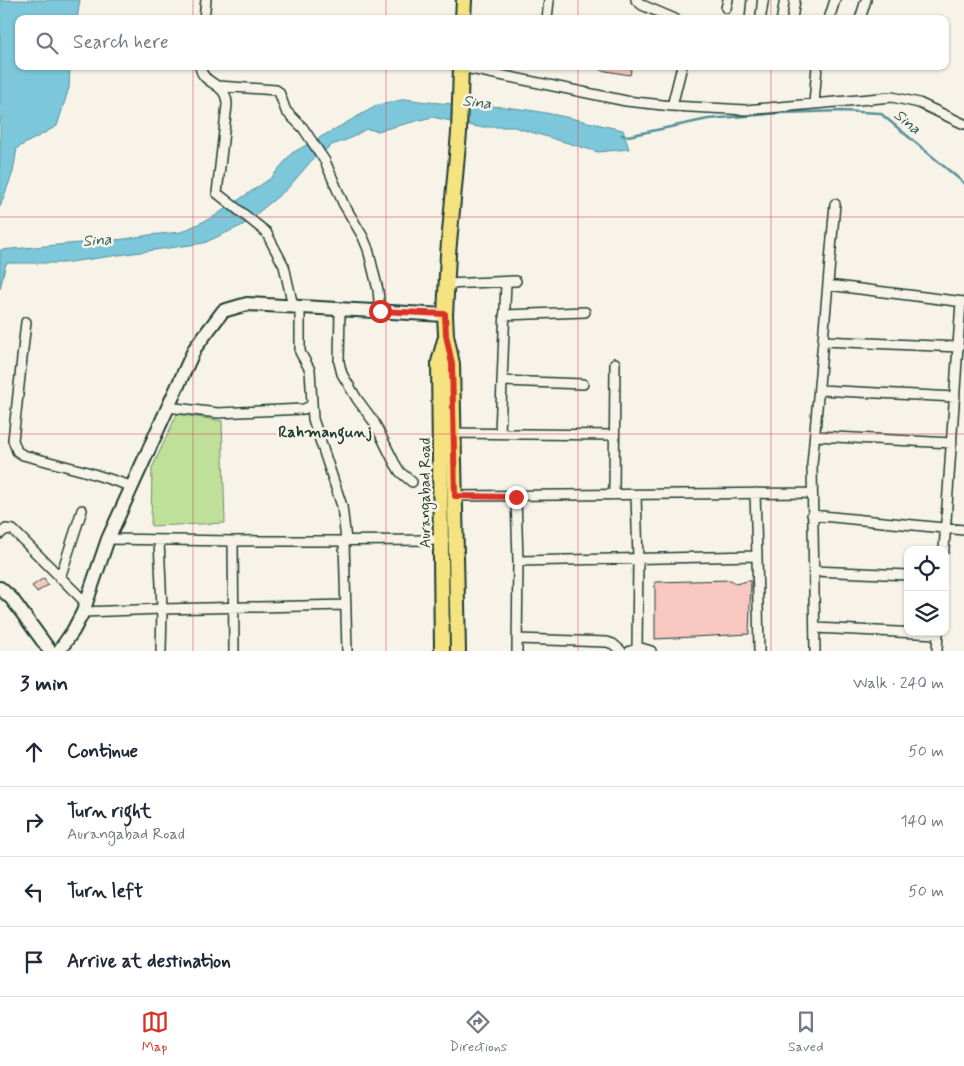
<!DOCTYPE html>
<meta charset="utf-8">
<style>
:root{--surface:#fff;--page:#f6f6f7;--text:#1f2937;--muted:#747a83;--line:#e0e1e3;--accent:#d93025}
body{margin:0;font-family:Mynerve,sans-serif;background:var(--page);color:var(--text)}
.controls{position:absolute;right:15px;bottom:15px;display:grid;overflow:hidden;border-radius:10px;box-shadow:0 1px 4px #0004}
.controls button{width:45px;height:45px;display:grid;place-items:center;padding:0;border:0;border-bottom:1px solid var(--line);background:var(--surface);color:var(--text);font:25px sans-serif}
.stop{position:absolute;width:15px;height:15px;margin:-11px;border:4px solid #d93025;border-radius:50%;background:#fff}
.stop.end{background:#d93025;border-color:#fff;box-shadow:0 1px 5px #0008}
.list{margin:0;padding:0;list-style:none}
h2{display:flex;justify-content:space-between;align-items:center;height:65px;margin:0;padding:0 20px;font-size:21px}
h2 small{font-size:16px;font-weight:400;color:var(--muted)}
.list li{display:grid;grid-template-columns:32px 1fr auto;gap:15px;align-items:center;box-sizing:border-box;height:70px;padding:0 20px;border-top:1px solid var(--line)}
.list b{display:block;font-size:19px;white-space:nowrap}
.list p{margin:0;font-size:16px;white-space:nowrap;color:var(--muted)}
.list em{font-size:16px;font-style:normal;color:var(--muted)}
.icon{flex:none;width:28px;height:28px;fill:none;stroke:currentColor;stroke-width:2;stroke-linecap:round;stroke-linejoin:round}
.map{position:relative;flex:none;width:964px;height:651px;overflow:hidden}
.search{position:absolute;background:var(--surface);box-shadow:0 1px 4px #0004;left:15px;right:15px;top:15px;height:55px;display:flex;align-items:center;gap:12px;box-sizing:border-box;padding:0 18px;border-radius:10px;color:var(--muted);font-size:19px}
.sheet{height:345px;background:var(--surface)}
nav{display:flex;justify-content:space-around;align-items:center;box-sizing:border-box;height:70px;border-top:1px solid var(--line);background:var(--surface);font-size:14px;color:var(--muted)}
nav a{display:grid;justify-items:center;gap:2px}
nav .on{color:var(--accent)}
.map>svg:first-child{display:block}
.green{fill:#bfe099;stroke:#6f8e66}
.water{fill:#7bc7da;stroke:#569098}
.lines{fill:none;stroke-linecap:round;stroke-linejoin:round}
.stream{stroke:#569098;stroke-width:2.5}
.building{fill:#f8c8c0;stroke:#1f3d34}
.street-casing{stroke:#1f3d34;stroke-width:12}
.secondary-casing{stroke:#1f3d34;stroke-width:16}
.primary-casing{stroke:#1f3d34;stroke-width:18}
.street{stroke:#f7f3e8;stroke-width:9}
.secondary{stroke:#f7f3e8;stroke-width:12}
.primary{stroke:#f5e382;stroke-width:14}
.route{stroke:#d93025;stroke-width:6}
.grid{fill:none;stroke:#d1495b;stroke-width:1;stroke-opacity:0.55}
.labels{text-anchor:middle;stroke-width:5;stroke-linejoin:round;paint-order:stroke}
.street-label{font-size:15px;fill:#1f3d34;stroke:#f7f3e8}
.water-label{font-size:16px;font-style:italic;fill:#315955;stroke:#f7f3e8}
.neighbourhood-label{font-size:16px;font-weight:bold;fill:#1f3d34;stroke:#f7f3e8}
</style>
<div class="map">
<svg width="964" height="651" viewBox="0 0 964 651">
<rect width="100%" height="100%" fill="#f7f3e8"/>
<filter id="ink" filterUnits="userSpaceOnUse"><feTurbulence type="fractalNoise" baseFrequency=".02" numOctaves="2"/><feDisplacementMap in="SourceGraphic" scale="10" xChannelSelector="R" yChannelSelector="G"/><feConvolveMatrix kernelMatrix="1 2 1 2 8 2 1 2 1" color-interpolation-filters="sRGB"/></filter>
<g filter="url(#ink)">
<!-- green -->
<path class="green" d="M177 414 222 421 225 523 151 526 152 468Z"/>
<!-- water -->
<path class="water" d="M0 0H80L77 19H19V66H70L69 88 57 126 17 148 13 172 0 207Z
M406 99C441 105 477 104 513 108 550 112 586 122 623 130L629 149 598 152 514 127H478L432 117 378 131 366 129 349 139 332 145 313 159 287 189 243 225 204 243 63 263H6L0 289V250L125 239 149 235 181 232 213 217 271 178 292 153 378 105Z"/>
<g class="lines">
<!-- stream -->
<path class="stream" d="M622 135 628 136 708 119 781 113 842 111 880 113 964 183"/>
</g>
<!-- building -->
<path class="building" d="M600 66H632L630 75 600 70Z
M44 578 48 585 37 592 32 586Z
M731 580 736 584 747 581H751L749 634 655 639V582Z"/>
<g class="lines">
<defs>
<path id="street" d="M636 0 642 5 675 19
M726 8 728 0
M204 19 206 0
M547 19 549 0
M750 19 752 0
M771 19 774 0
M792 19 795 0
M829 19 835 0
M860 19 866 0
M200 66C202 86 227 81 227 105L217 193 266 232 284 266 293 306
M461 67 626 101 672 106 746 110 892 97 919 103 964 124
M218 86 276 90 279 92 286 111 303 128 325 161 343 203 363 237 368 249 378 290 380 311
M814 104 817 66
M672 106 682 66
M446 284 516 281
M828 285 964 302
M300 307V352L310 370 313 419 342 506 346 540
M340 309 339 362 342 374 357 399 374 422 394 462 400 472 412 482
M504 315 585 312
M26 322 13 440 17 451 23 455 84 471 131 486
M823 341 959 347
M502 381 583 384
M819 390 955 397
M167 407 218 413 304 409 312 405
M449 433 614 435
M500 433 506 282
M815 436 952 443
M755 493 757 556
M614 495 615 363
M636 495 638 559 637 649
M455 496 812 493
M516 497 518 561
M812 515 964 530
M0 534 6 529 13 530 86 603
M108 539 233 541 444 540
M159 540 162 609 161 651
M344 540 347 651
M233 541 234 651
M944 550 961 302
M814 571 908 575
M60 578 82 510
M83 612 162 609 346 605
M815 628 938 634
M517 639 607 642 613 644 621 651
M517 651 518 561 757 556 759 651
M630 651 641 648 651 651
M815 651 812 465 835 204
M937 651 938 632"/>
<path id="secondary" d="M0 588 12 599 50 651
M59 651 73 631 83 612 108 539 195 348 223 311 247 304 445 315"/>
<path id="primary" d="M463 19 464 0
M442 651 439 362 445 340
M458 651 452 364 446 335 445 315 448 254 459 133 461 66"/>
</defs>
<!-- street casing -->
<use href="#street" class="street-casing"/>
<!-- secondary casing -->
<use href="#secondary" class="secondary-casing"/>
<!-- primary casing -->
<use href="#primary" class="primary-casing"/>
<!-- street -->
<use href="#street" class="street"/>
<!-- secondary -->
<use href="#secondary" class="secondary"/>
<!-- primary -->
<use href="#primary" class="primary"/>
</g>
</g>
<g class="lines" filter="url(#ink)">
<!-- route -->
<path class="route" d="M380 311 445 314 446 335 452 364 455 496 516 497"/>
</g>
<!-- grid -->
<path class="grid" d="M193 0V19M386 0V19M578 0V19M771 0V19M193 66V651M386 66V651M578 66V651M771 66V651M0 217H964M0 434H964"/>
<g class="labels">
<!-- street labels -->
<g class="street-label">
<text transform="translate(425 493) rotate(-90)" y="5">Aurangabad Road</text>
</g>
<!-- water labels -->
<g class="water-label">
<text transform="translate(477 101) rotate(7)" y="6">Sina</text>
<text transform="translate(908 121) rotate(40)" y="6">Sina</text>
<text transform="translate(97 239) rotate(-4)" y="6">Sina</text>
</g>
<!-- neighbourhood labels -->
<g class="neighbourhood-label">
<text x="325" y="437">Rahmangunj</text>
</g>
</g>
</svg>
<div class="controls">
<button><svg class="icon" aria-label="locate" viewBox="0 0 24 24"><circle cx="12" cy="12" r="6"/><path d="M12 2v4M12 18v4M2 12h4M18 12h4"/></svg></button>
<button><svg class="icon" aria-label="layers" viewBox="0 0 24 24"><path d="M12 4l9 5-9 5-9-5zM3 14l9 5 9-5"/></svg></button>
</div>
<div class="stop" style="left:380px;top:311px"></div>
<div class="stop end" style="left:516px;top:497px"></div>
<div class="search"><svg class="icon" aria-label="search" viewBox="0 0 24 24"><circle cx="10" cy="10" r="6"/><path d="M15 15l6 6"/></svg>Search here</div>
</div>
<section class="sheet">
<h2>3 min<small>Walk · 240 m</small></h2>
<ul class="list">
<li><svg class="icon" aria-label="ahead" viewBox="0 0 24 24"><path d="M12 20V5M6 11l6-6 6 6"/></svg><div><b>Continue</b></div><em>50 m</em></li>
<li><svg class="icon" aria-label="right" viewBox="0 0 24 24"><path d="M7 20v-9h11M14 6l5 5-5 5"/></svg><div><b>Turn right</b><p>Aurangabad Road</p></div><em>140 m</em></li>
<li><svg class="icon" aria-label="left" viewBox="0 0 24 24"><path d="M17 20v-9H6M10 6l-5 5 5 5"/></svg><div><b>Turn left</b></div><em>50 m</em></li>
<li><svg class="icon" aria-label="arrive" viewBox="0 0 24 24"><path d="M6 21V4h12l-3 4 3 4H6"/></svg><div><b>Arrive at destination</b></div></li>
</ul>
</section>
<nav>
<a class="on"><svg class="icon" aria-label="map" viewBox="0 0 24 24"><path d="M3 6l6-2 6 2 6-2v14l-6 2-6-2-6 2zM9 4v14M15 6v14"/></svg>Map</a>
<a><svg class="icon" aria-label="directions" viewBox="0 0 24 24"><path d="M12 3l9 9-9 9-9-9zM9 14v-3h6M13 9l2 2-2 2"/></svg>Directions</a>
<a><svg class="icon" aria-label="saved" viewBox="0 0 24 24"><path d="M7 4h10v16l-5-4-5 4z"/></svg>Saved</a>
</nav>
